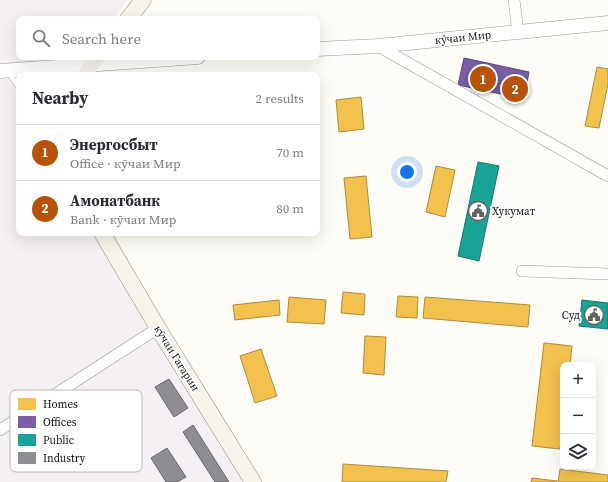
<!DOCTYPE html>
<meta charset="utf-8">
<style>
:root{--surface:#fff;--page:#f2f2f3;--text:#2b2b33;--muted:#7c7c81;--line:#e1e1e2;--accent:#b45309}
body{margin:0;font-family:"Source Serif 4",serif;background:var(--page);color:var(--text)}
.controls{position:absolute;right:12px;bottom:12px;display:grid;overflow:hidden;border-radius:8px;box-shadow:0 4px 16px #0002}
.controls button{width:36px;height:36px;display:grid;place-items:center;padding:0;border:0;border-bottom:1px solid var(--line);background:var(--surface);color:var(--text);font:20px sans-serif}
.you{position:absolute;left:407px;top:172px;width:14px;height:14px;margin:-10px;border:3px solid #fff;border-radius:50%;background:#1a73e8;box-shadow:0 0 0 6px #1a73e833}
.badge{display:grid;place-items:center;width:26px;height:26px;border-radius:50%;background:var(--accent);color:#fff;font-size:13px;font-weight:700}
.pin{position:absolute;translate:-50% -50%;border:2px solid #fff;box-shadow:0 1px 4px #0006}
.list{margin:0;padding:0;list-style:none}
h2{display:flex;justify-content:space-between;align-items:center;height:52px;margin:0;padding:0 16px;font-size:17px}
h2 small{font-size:13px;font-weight:400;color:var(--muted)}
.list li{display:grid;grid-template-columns:26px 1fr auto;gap:12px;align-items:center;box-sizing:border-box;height:56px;padding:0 16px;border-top:1px solid var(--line)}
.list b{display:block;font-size:15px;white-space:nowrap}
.list p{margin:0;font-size:13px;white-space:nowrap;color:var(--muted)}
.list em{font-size:13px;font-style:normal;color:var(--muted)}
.icon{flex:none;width:22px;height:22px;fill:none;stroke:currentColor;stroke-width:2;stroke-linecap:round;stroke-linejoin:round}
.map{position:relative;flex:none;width:608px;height:482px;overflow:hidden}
.search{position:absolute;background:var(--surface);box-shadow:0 4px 16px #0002;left:16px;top:16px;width:304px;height:44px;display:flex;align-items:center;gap:10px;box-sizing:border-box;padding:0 14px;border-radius:8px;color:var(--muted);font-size:15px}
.panel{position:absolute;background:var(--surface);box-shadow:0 4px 16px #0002;left:16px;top:72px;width:304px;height:164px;border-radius:8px}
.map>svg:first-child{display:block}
.industrial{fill:#f5f0f3}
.homes{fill:#f2c14e;stroke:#ae8c3c}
.offices{fill:#7b5ea7;stroke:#5b477a}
.public{fill:#17a398;stroke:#157770}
.industry{fill:#8d8d92;stroke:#68686b}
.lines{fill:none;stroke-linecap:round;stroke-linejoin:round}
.service-casing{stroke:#979795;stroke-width:6}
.minor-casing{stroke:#979795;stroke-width:12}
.tertiary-casing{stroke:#979795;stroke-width:15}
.secondary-casing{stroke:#8e8d8b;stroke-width:17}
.service{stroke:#fffffe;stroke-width:5.5}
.minor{stroke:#fffffe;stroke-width:11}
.tertiary{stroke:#fffffe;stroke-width:14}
.secondary{stroke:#f6f4eb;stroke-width:16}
.labels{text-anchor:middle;stroke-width:4;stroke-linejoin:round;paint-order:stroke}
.street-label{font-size:11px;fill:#111;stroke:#fff}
.poi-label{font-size:11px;fill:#111;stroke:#fff;text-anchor:start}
.key{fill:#fff;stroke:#b8b8b8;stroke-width:1}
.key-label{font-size:11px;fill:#111}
</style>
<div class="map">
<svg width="608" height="482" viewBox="0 0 608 482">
<rect width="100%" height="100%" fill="#fdfcf7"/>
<!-- industrial -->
<path class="industrial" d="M0 0H128L113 19H19V57H89L79 75H19V233H114L144 290 262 482H0Z"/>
<!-- homes -->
<path class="homes" d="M597 67 608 69V84L599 128 585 126Z
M361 97 364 129 339 132 336 100Z
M436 166 455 170 445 217 426 212Z
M366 176 372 237 350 239 344 178Z
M343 292 365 294 364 315 341 313Z
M398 296 418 297 417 318 396 317Z
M289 297 326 300 324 324 287 322Z
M425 297 530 305 528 327 423 318Z
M279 300 280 315 235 320 233 305Z
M365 336 386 337 384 375 363 373Z
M544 343 572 346 570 365H563V426L560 449 532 446Z
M261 349 277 396 255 403 240 356Z
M343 464 448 471 446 482H342Z
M560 469 608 475V482H558Z
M532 478 557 481V482H531Z"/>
<!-- offices -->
<path class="offices" d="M464 58 529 72 524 99 458 85Z"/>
<!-- public -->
<path class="public" d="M478 162 499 166 479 261 458 256Z
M582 300 608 303V329L579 326Z"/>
<!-- industry -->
<path class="industry" d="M169 379 188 408 174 417 155 387Z
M193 425 229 482H215L183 432Z
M167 448 186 477 177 482H166L151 458Z"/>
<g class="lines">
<defs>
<path id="service" d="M9 73 19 87"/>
<path id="minor" d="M514 0 518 32
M378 46 608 176
M522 271 608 274
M0 430 158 328"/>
<path id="tertiary" d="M317 49 378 46 608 23
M0 71 198 57"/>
<path id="secondary" d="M128 19 143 0
M86 75 91 64 97 57
M102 233 158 328 253 482"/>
</defs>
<!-- service casing -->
<use href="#service" class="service-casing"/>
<!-- minor casing -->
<use href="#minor" class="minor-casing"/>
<!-- tertiary casing -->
<use href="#tertiary" class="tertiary-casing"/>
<!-- secondary casing -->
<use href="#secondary" class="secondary-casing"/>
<!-- service -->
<use href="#service" class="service"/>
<!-- minor -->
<use href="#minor" class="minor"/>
<!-- tertiary -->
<use href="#tertiary" class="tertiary"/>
<!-- secondary -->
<use href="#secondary" class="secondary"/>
</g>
<!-- icons -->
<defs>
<symbol id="civic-ring" viewBox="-11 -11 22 22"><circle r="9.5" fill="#fff" stroke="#646362" stroke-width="1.5"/><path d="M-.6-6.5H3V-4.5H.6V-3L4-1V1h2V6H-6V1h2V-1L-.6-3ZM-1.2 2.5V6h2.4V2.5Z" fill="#646362"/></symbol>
</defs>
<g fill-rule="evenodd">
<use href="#civic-ring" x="467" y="200" width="22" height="22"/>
<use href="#civic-ring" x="583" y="304" width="22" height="22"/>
</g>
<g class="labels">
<!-- street labels -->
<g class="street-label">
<text transform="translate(463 37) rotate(-6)" y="4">кӯчаи Мир</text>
<text transform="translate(177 358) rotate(58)" y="4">кӯчаи Гагарин</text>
</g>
<!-- poi labels -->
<g class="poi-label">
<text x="492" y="215">Хукумат</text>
<text x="580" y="319" text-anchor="end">Суд</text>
</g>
</g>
<!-- legend -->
<rect x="10" y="390" width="132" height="82" rx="6" class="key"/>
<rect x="18" y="398" width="18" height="12" fill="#f2c14e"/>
<rect x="18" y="416" width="18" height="12" fill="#7b5ea7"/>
<rect x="18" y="434" width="18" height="12" fill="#17a398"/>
<rect x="18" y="452" width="18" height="12" fill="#8d8d92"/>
<g class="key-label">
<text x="43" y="408">Homes</text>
<text x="43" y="426">Offices</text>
<text x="43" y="444">Public</text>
<text x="43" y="462">Industry</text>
</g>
</svg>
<div class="controls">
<button>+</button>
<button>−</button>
<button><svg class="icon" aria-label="layers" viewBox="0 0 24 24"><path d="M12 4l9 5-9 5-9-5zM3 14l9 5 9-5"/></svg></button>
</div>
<div class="you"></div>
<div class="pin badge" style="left:483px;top:79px">1</div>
<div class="pin badge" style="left:515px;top:89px">2</div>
<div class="search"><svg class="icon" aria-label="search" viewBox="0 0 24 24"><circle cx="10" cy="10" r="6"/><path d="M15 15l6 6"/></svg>Search here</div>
<section class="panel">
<h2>Nearby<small>2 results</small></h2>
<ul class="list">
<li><span class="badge">1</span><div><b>Энергосбыт</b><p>Office · кӯчаи Мир</p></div><em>70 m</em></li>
<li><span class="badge">2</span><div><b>Амонатбанк</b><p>Bank · кӯчаи Мир</p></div><em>80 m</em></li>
</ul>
</section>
</div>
